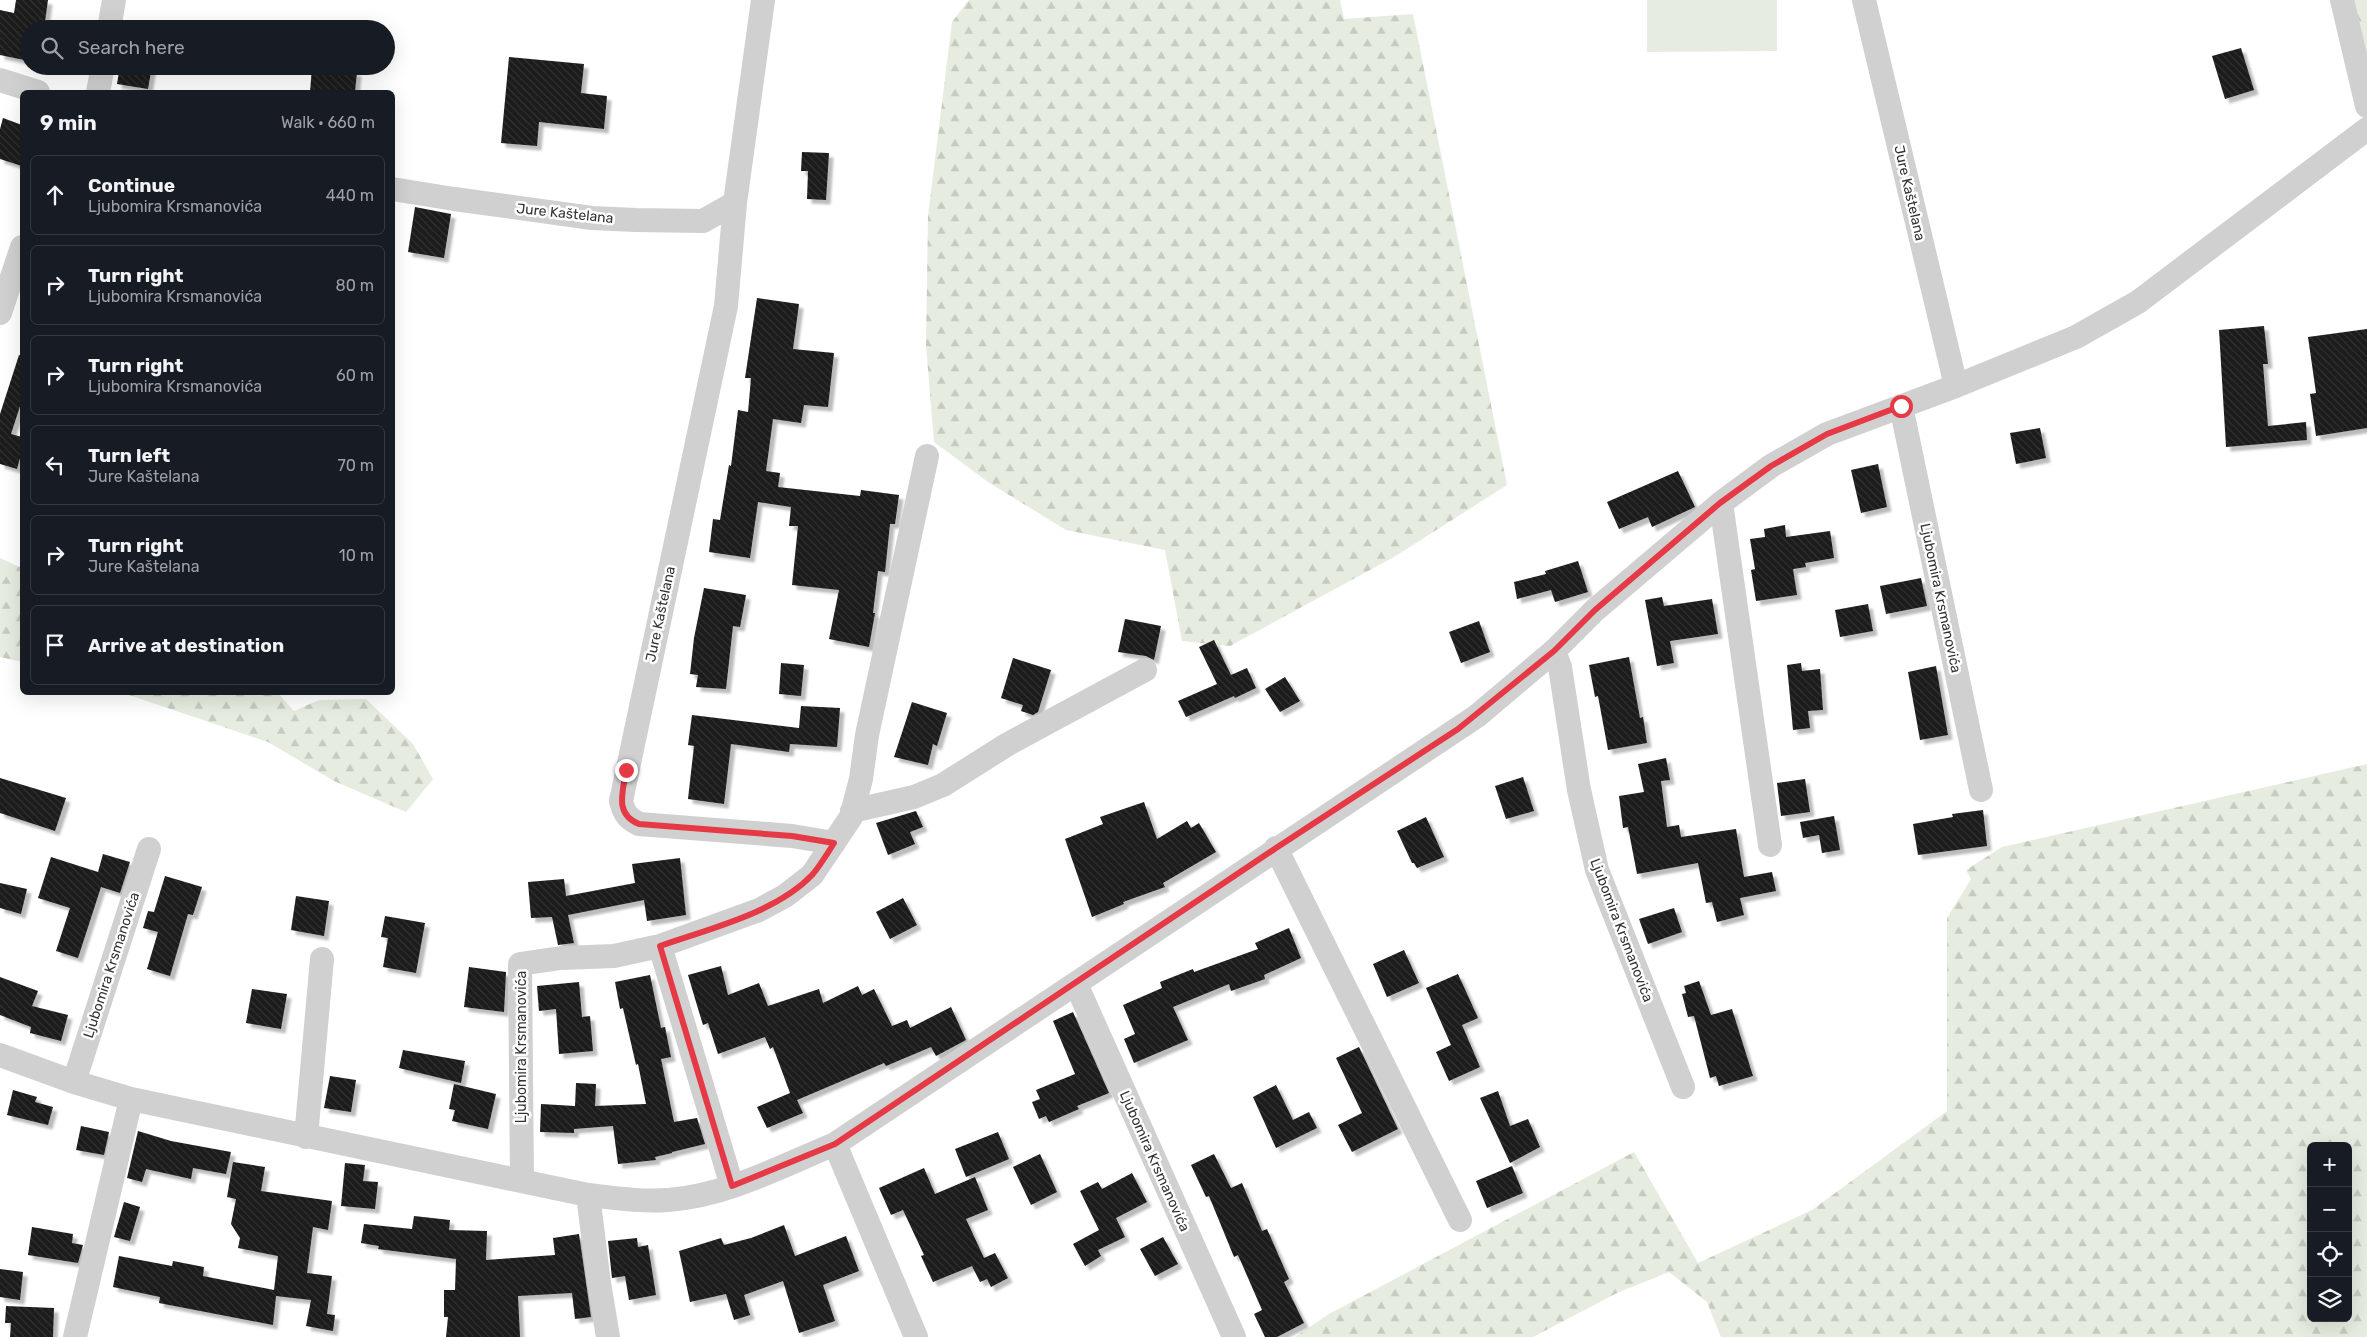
<!DOCTYPE html>
<meta charset="utf-8">
<style>
:root{--surface:#171b24;--page:#242831;--text:#f1f3f6;--muted:#9ea1a6;--line:#363941}
body{margin:0;font-family:Rubik,sans-serif;background:var(--page);color:var(--text)}
.controls{position:absolute;right:15px;bottom:15px;display:grid;overflow:hidden;border-radius:8px;box-shadow:0 5px 20px #0002}
.controls button{width:45px;height:45px;display:grid;place-items:center;padding:0;border:0;border-bottom:1px solid var(--line);background:var(--surface);color:var(--text);font:25px sans-serif}
.stop{position:absolute;width:15px;height:15px;margin:-11px;border:4px solid #e63946;border-radius:50%;background:#fff}
.stop.end{background:#e63946;border-color:#fff;box-shadow:0 1px 5px #0008}
.list{margin:0;padding:0;list-style:none}
h2{display:flex;justify-content:space-between;align-items:center;height:65px;margin:0;padding:0 20px;font-size:21px}
h2 small{font-size:16px;font-weight:400;color:var(--muted)}
.list li{display:grid;grid-template-columns:32px 1fr auto;gap:15px;align-items:center;box-sizing:border-box;height:80px;margin:0 10px 10px;padding:0 10px;border:1px solid var(--line);border-radius:8px}
.list b{display:block;font-size:19px;white-space:nowrap}
.list p{margin:0;font-size:16px;white-space:nowrap;color:var(--muted)}
.list em{font-size:16px;font-style:normal;color:var(--muted)}
.icon{flex:none;width:28px;height:28px;fill:none;stroke:currentColor;stroke-width:2;stroke-linecap:round;stroke-linejoin:round}
.map{position:relative;flex:none;width:2367px;height:1337px;overflow:hidden}
.search{position:absolute;background:var(--surface);box-shadow:0 5px 20px #0002;left:20px;top:20px;width:375px;height:55px;display:flex;align-items:center;gap:12px;box-sizing:border-box;padding:0 18px;border-radius:28px;color:var(--muted);font-size:19px}
.panel{position:absolute;background:var(--surface);box-shadow:0 5px 20px #0002;left:20px;top:90px;width:375px;height:605px;border-radius:8px}
.map>svg:first-child{display:block}
.forest{fill:url(#forest-firs);fill-rule:evenodd}
.park{fill:#e6ecdf}
.building{fill:url(#building-back-hatch);filter:url(#shadow)}
.lines{fill:none;stroke-linecap:round;stroke-linejoin:round}
.minor{stroke:#d0d0d0;stroke-width:24}
.route{stroke:#e63946;stroke-width:6}
.labels{text-anchor:middle;stroke-width:5;stroke-linejoin:round;paint-order:stroke}
.street-label{font-size:14px;fill:#333;stroke:#fff}
</style>
<div class="map">
<svg width="2367" height="1337" viewBox="0 0 2367 1337">
<defs>
<pattern id="forest-firs" width="22" height="20" patternUnits="userSpaceOnUse" patternTransform="scale(1.25)"><rect width="22" height="20" fill="#e6ecdf"/><path d="M5 1l3.5 6h-7zM16 11l3.5 6h-7z" fill="#c6cbc0"/></pattern>
<pattern id="building-back-hatch" width="6" height="6" patternUnits="userSpaceOnUse" patternTransform="scale(1.25)"><rect width="6" height="6" fill="#1a1a1a"/><path d="M-1 5l2 2M0 0l6 6M5-1l2 2" fill="none" stroke="#333"/></pattern>
<filter id="shadow"><feDropShadow dx="4.5" dy="4.5" stdDeviation="1" flood-color="#0004"/></filter>
</defs>
<rect width="100%" height="100%" fill="#fff"/>
<!-- forest -->
<path class="forest" d="M969 0H1340L1344 19 1413 14 1507 485 1394 557 1230 646 1182 641 1165 550 1066 530 988 482 934 442 926 345 928 216 952 22Z
M2343 0H2367V90Z
M0 558 22 568V662L0 657Z
M123 693H278L294 711 319 700 366 699 413 744 433 779 406 812 334 781 268 742Z
M2367 764V1337H1721L1707 1302 1669 1272 1617 1293 1533 1337H1295L1329 1314 1634 1152 1698 1263 1812 1210 1947 1111V918L1971 879 1966 870 2002 847ZM2311 1146H2348V1318H2311Z"/>
<!-- park -->
<path class="park" d="M1647 0H1777V51L1647 52Z"/>
<!-- building -->
<path class="building" d="M16 0H48L44 29H29V61L0 55V10L14 13Z
M2241 48 2254 90 2225 99 2212 56Z
M509 57 584 64 581 93 607 96 604 129 539 122 537 146 501 143Z
M120 66H152L148 89 117 84Z
M312 67 357 72 355 92H310Z
M3 118 22 125V166L0 159V129Z
M802 152 829 153 826 200 807 199 808 171H801Z
M415 207 451 214 444 258 408 252Z
M757 298 799 304 793 349 834 353 828 407 804 405 801 423 773 419 766 471 780 473 778 487 860 496 861 490 899 495 895 524H890L885 572 878 571 873 613H875L869 647 829 639 839 590 792 585 798 526H789L791 507 758 502 750 558 709 552 713 519 720 520 729 465 731 466 738 410 748 412 751 378H745Z
M2264 326 2268 364H2263L2268 426 2306 422 2307 440 2226 447 2219 330Z
M2367 329V428L2316 436 2310 394 2316 393 2308 337Z
M19 355 22 356V400L11 434 22 437V451L17 469 0 464V414Z
M2040 428 2046 458 2016 464 2010 433Z
M1878 464 1887 507 1861 513 1851 470Z
M1678 471 1695 507 1652 527 1648 517 1619 529 1607 502Z
M1785 525 1786 537 1830 531 1834 558 1805 563 1806 567 1793 569 1797 595 1756 601 1751 570 1755 569 1750 539 1765 537 1764 529Z
M1578 561 1588 592 1555 602 1551 590 1517 599 1514 582 1546 574 1545 571Z
M1921 578 1927 606 1886 614 1880 586Z
M704 588 746 595 740 627 733 626 726 689 696 687 698 675 690 674 694 638Z
M1662 597 1664 606 1712 599 1718 634 1670 641 1674 663 1657 666 1645 600Z
M1868 604 1873 631 1840 637 1835 610Z
M1125 619 1161 626 1154 660 1146 656 1118 652Z
M1479 621 1490 652 1461 663 1449 632Z
M1214 640 1231 675 1247 668 1256 688 1235 698 1234 696 1186 717 1178 701 1217 684 1199 647Z
M1629 657 1640 718 1643 717 1647 743 1608 750 1598 696 1595 697 1589 665Z
M1013 658 1051 670 1038 712 1033 715 1021 711 1023 705 1001 698Z
M781 663 804 665 801 696 779 694Z
M1801 663 1802 671 1820 669 1823 710 1808 711 1810 728 1793 730 1787 665Z
M1936 666 1948 735 1920 740 1908 672Z
M1285 677 1300 701 1280 712 1265 689Z
M912 702 947 713 937 746 933 744 928 765 894 757Z
M801 706 840 708 837 747 790 744 789 752 731 744 724 804 688 799 694 746 688 745 692 715 799 728Z
M1666 758 1670 780 1661 781 1667 827 1679 825 1681 837 1736 829 1744 877 1772 872 1776 891 1740 898 1744 915 1717 922 1712 902 1706 903 1698 863 1637 874 1628 827 1623 828 1619 796 1644 792 1638 764Z
M1523 777 1534 811 1506 819 1495 786Z
M0 778 66 798 55 831 0 813Z
M1805 779 1810 812 1781 816 1777 783Z
M1144 802 1157 839 1187 821 1191 828 1199 823 1216 852 1163 883 1165 887 1123 902 1124 904 1092 917 1065 839 1103 824 1100 817Z
M1983 810 1987 846 1918 855 1913 824 1953 817 1952 814Z
M916 811 923 827 910 832 915 844 888 855 876 823Z
M1834 816 1840 850 1822 853 1819 835 1803 838 1800 822Z
M1426 817 1444 857 1417 868 1414 863H1412L1397 831Z
M103 854 130 862 120 893 101 887 78 958 56 951 70 908 38 898 51 857 98 872Z
M680 858 686 915 647 921 644 900 568 915 574 943 558 945 552 917 531 918 528 882 564 879 566 896 635 883 632 864Z
M165 876 202 887 193 915 188 914 170 976 147 969 158 932 143 928 148 911 154 912Z
M0 883 27 889 21 914 0 908Z
M296 896 329 901 324 936 291 930Z
M903 898 917 925 890 939 876 912Z
M1674 908 1682 932 1648 944 1639 919Z
M385 916 425 923 416 973 383 967 388 938 381 937Z
M1289 928 1301 958 1264 975 1265 979 1231 991 1229 984 1173 1007 1188 1040 1134 1063 1124 1039 1135 1034 1123 1005 1162 988 1160 982 1193 969 1194 972 1258 949 1255 943Z
M1404 950 1419 983 1387 997 1373 964Z
M721 966 728 995 759 983 768 1006 819 989 823 1003 858 986 862 995 874 989 892 1026 907 1020 910 1028 951 1007 966 1040 936 1056 931 1047 886 1066 884 1063 797 1100 803 1113 767 1128 757 1107 790 1093 773 1047 770 1049 765 1037 718 1054 708 1023 703 1025 696 1002 688 975Z
M469 967 506 972 504 1012 464 1007Z
M1458 974 1478 1018 1462 1025 1480 1067 1449 1081 1436 1052 1451 1045 1426 988Z
M650 975 661 1028 665 1027 671 1057 661 1059 674 1122 697 1118 705 1144 672 1152V1153L655 1157 656 1160 618 1164 613 1126 574 1129V1133L540 1132 541 1104 575 1106 576 1083 596 1084 595 1106 646 1104 638 1064 636 1065 623 1008 620 1009 615 982Z
M0 977 38 991 32 1006 68 1015 61 1041 30 1033 31 1027 0 1015Z
M1699 981 1711 1015 1732 1009 1753 1076 1719 1086 1716 1076 1710 1078 1694 1016 1688 1017 1682 994 1686 993 1684 986Z
M579 982 582 1017 590 1016 593 1051 559 1054 556 1009 539 1011 537 986Z
M252 989 287 994 281 1029 246 1023Z
M1073 1012 1109 1093 1077 1106 1079 1109 1049 1122 1046 1116 1039 1119 1032 1102 1040 1099 1036 1090 1075 1074 1053 1021Z
M1359 1047 1398 1129 1352 1152 1338 1125 1362 1113 1336 1058Z
M403 1050 465 1061 461 1083 399 1068Z
M330 1076 356 1080 351 1112 324 1108Z
M454 1084 496 1094 488 1129 452 1121 455 1110 449 1109Z
M1276 1085 1293 1120 1309 1112 1317 1128 1276 1148 1253 1097Z
M13 1090 37 1097 35 1102 53 1107 48 1125 7 1115Z
M1498 1091 1510 1126 1528 1119 1540 1147 1510 1163 1480 1098Z
M81 1126 109 1132 104 1155 76 1150Z
M138 1131 171 1141 231 1152 226 1174 193 1168 191 1179 146 1169 142 1182 127 1178Z
M998 1132 1009 1159 966 1177 955 1149Z
M1040 1154 1057 1192 1031 1205 1013 1167Z
M1214 1154 1231 1188 1242 1183 1262 1231 1267 1229 1289 1279 1284 1282 1304 1323 1277 1337H1265L1254 1314 1262 1310 1238 1255 1234 1257 1209 1196 1206 1197 1191 1165Z
M233 1162 265 1167 261 1191 332 1201 328 1230 313 1227 307 1273 332 1276 327 1314 335 1315 333 1331 306 1326 311 1300 276 1296 273 1325 159 1303 160 1297 113 1287 119 1256 172 1266 173 1261 204 1267 203 1276 274 1290 278 1256 238 1248 240 1238 231 1224 236 1199 227 1197Z
M345 1163 365 1165 363 1181 378 1182 375 1209 341 1206Z
M1512 1166 1523 1193 1487 1208 1476 1181Z
M924 1168 935 1194 975 1177 988 1210 966 1219 984 1258 995 1253 1008 1278 991 1287 987 1279 980 1282 972 1266 933 1282 921 1256 924 1255 903 1210 891 1215 879 1188Z
M1132 1173 1147 1202 1116 1218 1125 1237 1098 1250 1101 1256 1085 1266 1073 1244 1099 1230 1080 1191 1098 1182 1102 1189Z
M124 1202 140 1207 130 1241 114 1237Z
M414 1216 450 1220 449 1230 487 1231 486 1260 555 1255 553 1238 579 1234 591 1317 575 1319 572 1293 518 1296 520 1337H446L448 1317H444V1290H455L456 1259 378 1249 379 1246 361 1243 364 1224 412 1229Z
M784 1225 795 1256 846 1236 859 1271 823 1285 835 1321 799 1333 783 1281 744 1295 750 1315 734 1320 726 1294 690 1302 679 1251 721 1238 724 1245 751 1238Z
M32 1227 73 1234 72 1243 83 1245 78 1263 28 1255Z
M1163 1237 1178 1264 1155 1276 1140 1249Z
M637 1238 638 1247 648 1245 656 1295 629 1300 625 1276 612 1278 608 1241Z
M0 1269 23 1272 20 1300 0 1297Z
M6 1306 54 1308 53 1337H10L11 1323H5Z"/>
<g class="lines">
<!-- minor -->
<path class="minor" d="M763 0 735 203 726 306 621 801C624 813 628 819 639 824L792 836 834 843
M1864 0 1956 386
M2342 0 2367 106
M109 29 114 0
M0 80 38 92
M98 92 103 66
M392 189 454 199 592 218 636 220 703 221 735 203
M0 313 22 247
M1901 406 1981 790
M1721 503 1770 845
M1554 651 1560 667 1579 790 1597 870 1683 1087
M852 811 914 797 943 785 1008 744 1145 670
M1276 848 1460 1220
M1076 984 1234 1337
M0 1055 74 1082 131 1099 588 1195C615 1198 641 1202 668 1200 726 1196 782 1166 835 1144L1477 716 1554 651 1595 610 1721 503 1771 466 1827 434 1956 386 2076 337 2138 302 2367 129
M74 1082 149 849
M306 1137 322 959
M835 1144 916 1337
M522 1181 520 964 561 958 614 956 660 946
M732 1186 660 946 759 910 785 896 812 875 851 817 861 779 867 735 927 456
M588 1195 599 1283 608 1337
M75 1337 131 1099"/>
</g>
<g class="lines">
<!-- route -->
<path class="route" d="M626 770C623 792 614 814 639 824L792 836 834 843C827 854 820 866 812 875 776 913 708 929 660 946L732 1186 835 1144 1276 848 1458 729 1554 651 1595 610 1720 503 1771 466 1827 434 1901 406"/>
</g>
<g class="labels">
<!-- street labels -->
<g class="street-label">
<text transform="translate(1910 193) rotate(77)" y="5">Jure Kaštelana</text>
<text transform="translate(565 213) rotate(6)" y="5">Jure Kaštelana</text>
<text transform="translate(1941 598) rotate(78)" y="5">Ljubomira Krsmanovića</text>
<text transform="translate(660 614) rotate(-78)" y="5">Jure Kaštelana</text>
<text transform="translate(1622 930) rotate(69)" y="5">Ljubomira Krsmanovića</text>
<text transform="translate(111 965) rotate(-72)" y="5">Ljubomira Krsmanovića</text>
<text transform="translate(521 1047) rotate(-90)" y="5">Ljubomira Krsmanovića</text>
<text transform="translate(1155 1161) rotate(66)" y="5">Ljubomira Krsmanovića</text>
</g>
</g>
</svg>
<div class="controls">
<button>+</button>
<button>−</button>
<button><svg class="icon" aria-label="locate" viewBox="0 0 24 24"><circle cx="12" cy="12" r="6"/><path d="M12 2v4M12 18v4M2 12h4M18 12h4"/></svg></button>
<button><svg class="icon" aria-label="layers" viewBox="0 0 24 24"><path d="M12 4l9 5-9 5-9-5zM3 14l9 5 9-5"/></svg></button>
</div>
<div class="stop" style="left:1901px;top:406px"></div>
<div class="stop end" style="left:626px;top:770px"></div>
<div class="search"><svg class="icon" aria-label="search" viewBox="0 0 24 24"><circle cx="10" cy="10" r="6"/><path d="M15 15l6 6"/></svg>Search here</div>
<section class="panel">
<h2>9 min<small>Walk · 660 m</small></h2>
<ul class="list">
<li><svg class="icon" aria-label="ahead" viewBox="0 0 24 24"><path d="M12 20V5M6 11l6-6 6 6"/></svg><div><b>Continue</b><p>Ljubomira Krsmanovića</p></div><em>440 m</em></li>
<li><svg class="icon" aria-label="right" viewBox="0 0 24 24"><path d="M7 20v-9h11M14 6l5 5-5 5"/></svg><div><b>Turn right</b><p>Ljubomira Krsmanovića</p></div><em>80 m</em></li>
<li><svg class="icon" aria-label="right" viewBox="0 0 24 24"><path d="M7 20v-9h11M14 6l5 5-5 5"/></svg><div><b>Turn right</b><p>Ljubomira Krsmanovića</p></div><em>60 m</em></li>
<li><svg class="icon" aria-label="left" viewBox="0 0 24 24"><path d="M17 20v-9H6M10 6l-5 5 5 5"/></svg><div><b>Turn left</b><p>Jure Kaštelana</p></div><em>70 m</em></li>
<li><svg class="icon" aria-label="right" viewBox="0 0 24 24"><path d="M7 20v-9h11M14 6l5 5-5 5"/></svg><div><b>Turn right</b><p>Jure Kaštelana</p></div><em>10 m</em></li>
<li><svg class="icon" aria-label="arrive" viewBox="0 0 24 24"><path d="M6 21V4h12l-3 4 3 4H6"/></svg><div><b>Arrive at destination</b></div></li>
</ul>
</section>
</div>
